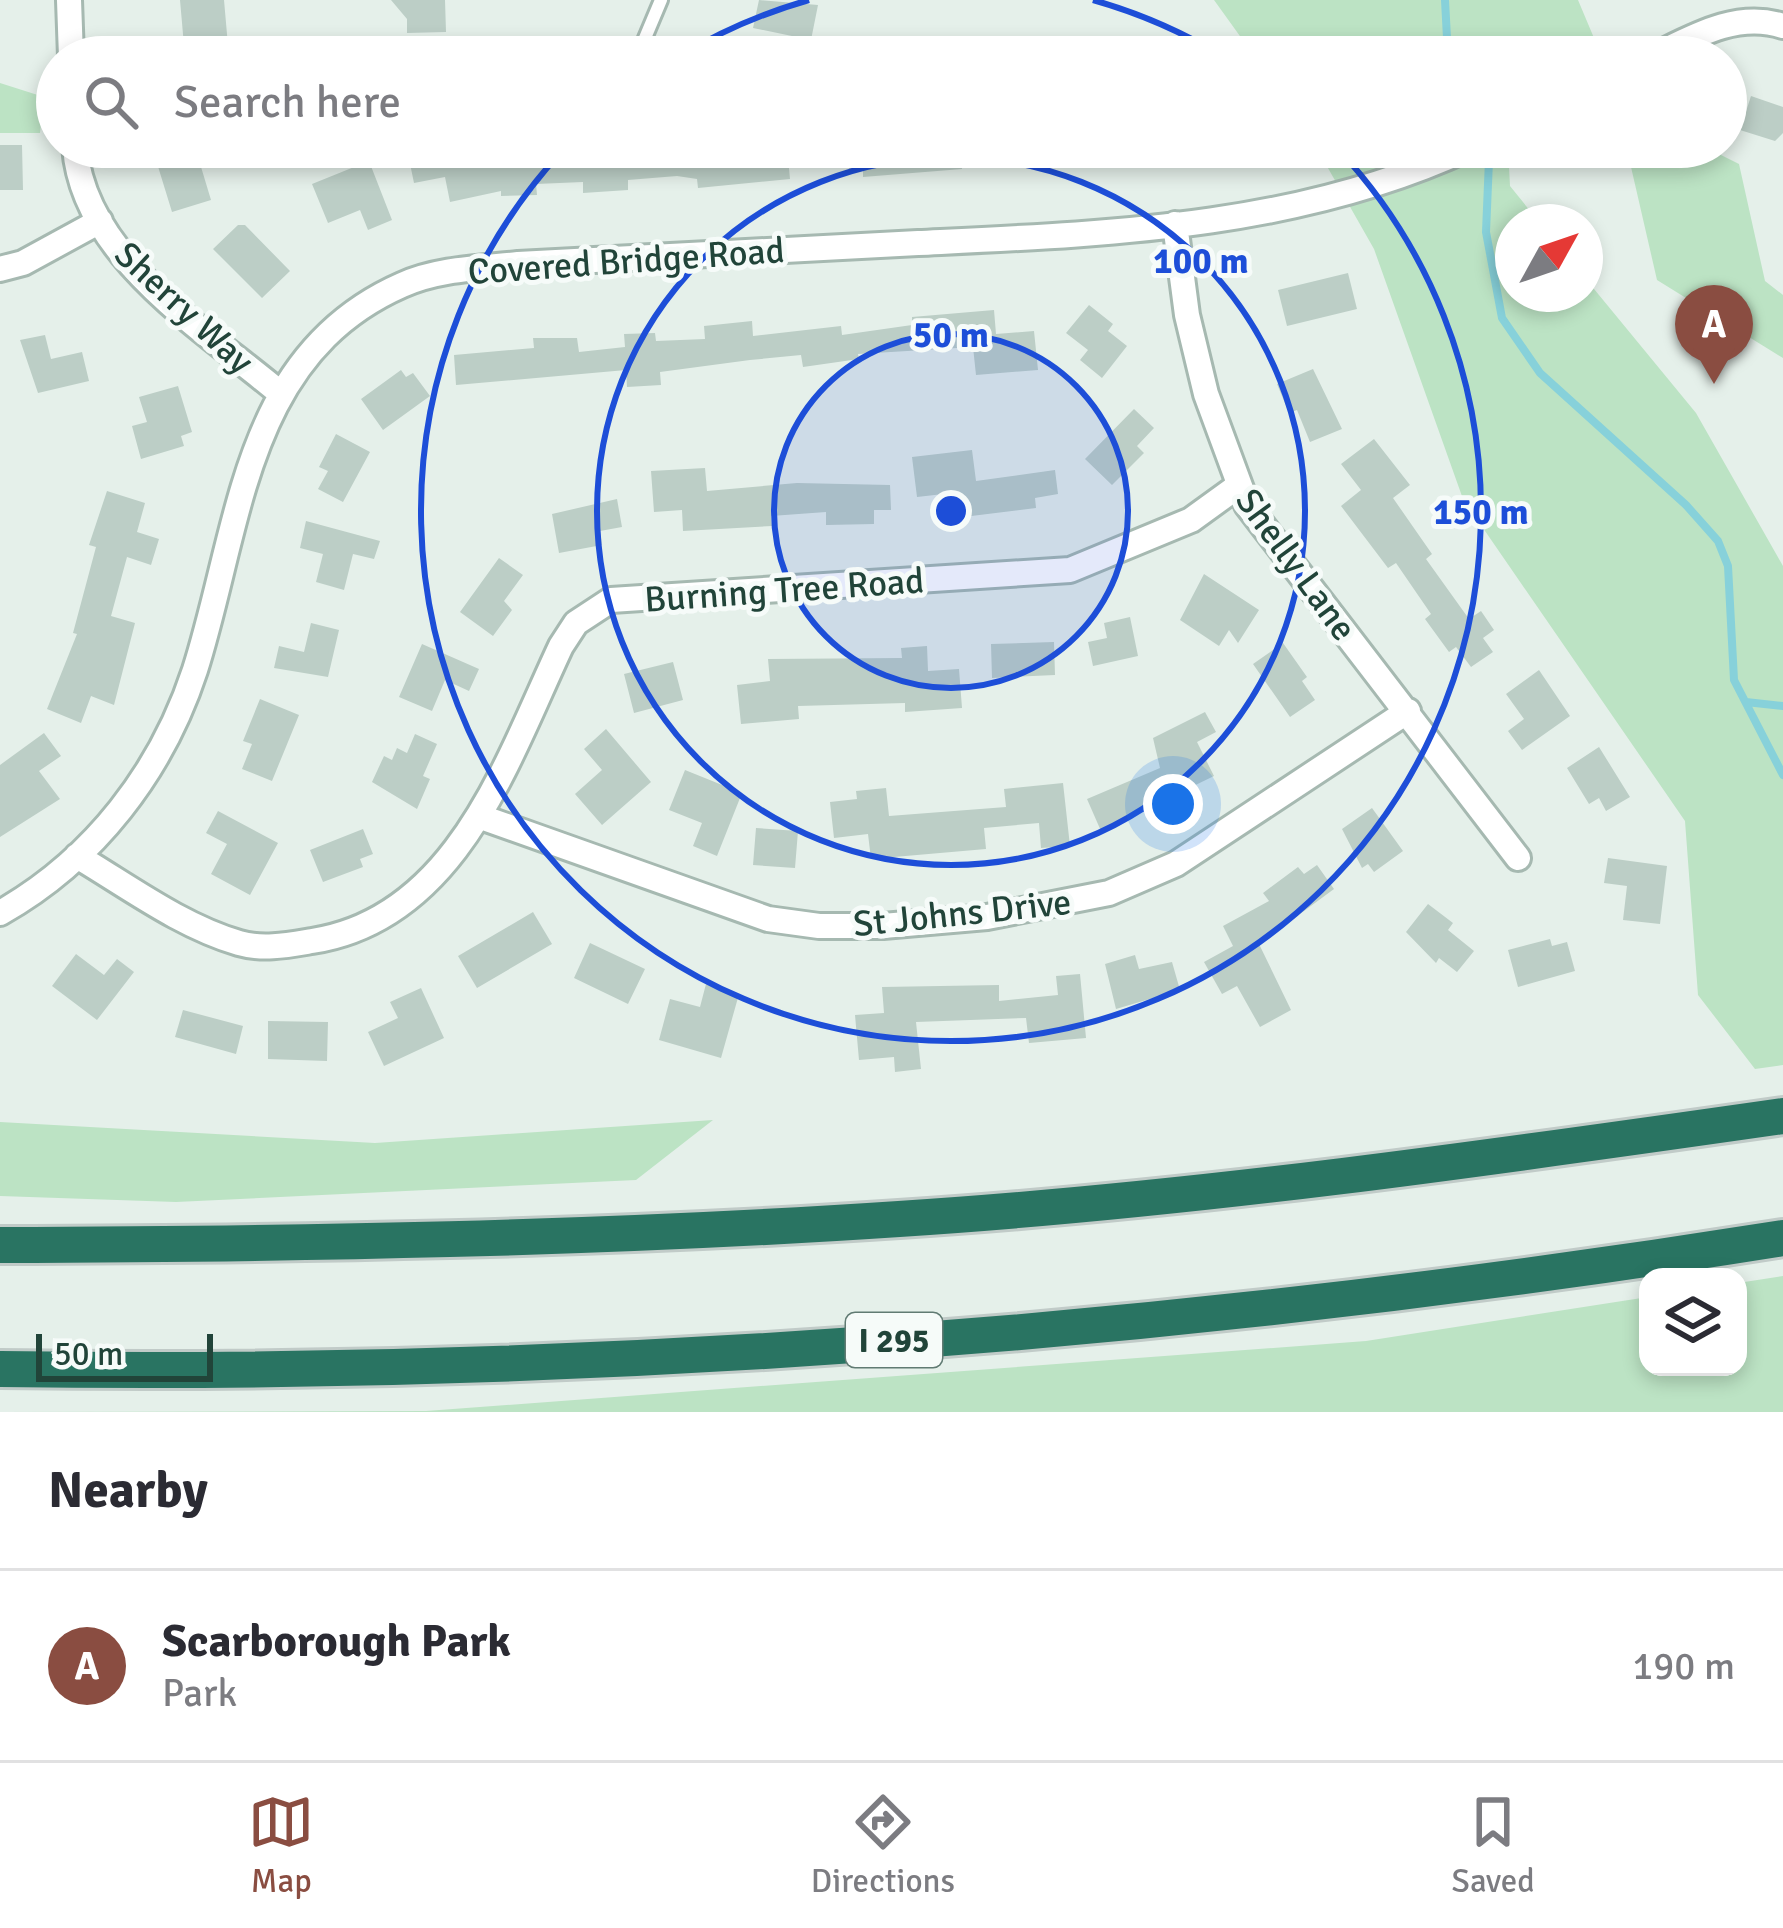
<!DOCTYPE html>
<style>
:root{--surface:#fff;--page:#f2f2f3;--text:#2b2b33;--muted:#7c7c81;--line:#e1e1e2;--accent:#8a4d41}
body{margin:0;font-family:Signika,sans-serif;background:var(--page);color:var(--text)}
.controls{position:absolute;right:36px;bottom:36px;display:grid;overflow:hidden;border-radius:24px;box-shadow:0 6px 18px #0003}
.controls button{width:108px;height:108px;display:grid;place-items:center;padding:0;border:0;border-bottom:3px solid var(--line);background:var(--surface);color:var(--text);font:60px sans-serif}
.compass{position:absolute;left:1495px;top:204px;width:108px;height:108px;border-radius:50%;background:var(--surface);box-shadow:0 6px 18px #0003;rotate:50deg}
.scale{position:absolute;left:36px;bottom:30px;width:177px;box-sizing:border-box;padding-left:12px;border:6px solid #214439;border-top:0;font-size:33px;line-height:42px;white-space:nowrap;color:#214439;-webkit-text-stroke:9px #f6fbf9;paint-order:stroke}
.you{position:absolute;left:1173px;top:804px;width:42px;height:42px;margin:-30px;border:9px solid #fff;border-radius:50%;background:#1a73e8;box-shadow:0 0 0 18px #1a73e833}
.badge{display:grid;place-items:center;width:78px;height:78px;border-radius:50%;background:var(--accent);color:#fff;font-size:39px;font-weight:700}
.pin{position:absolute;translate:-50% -99px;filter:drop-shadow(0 3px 6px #0008)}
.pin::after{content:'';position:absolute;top:63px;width:42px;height:36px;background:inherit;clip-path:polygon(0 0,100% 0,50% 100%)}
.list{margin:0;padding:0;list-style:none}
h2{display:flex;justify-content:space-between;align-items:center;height:156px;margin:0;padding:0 48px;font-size:51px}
h2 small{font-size:39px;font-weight:400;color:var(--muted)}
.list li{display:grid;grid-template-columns:78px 1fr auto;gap:36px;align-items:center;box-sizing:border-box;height:192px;padding:0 48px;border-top:3px solid var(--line)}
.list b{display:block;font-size:45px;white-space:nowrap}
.list p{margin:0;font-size:39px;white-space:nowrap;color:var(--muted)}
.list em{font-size:39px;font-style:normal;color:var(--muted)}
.icon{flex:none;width:66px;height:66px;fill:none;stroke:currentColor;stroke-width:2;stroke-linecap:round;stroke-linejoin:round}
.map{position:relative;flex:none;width:1783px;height:1412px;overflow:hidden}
.search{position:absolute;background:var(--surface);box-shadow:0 6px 18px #0003;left:36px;right:36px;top:36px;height:132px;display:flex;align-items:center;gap:30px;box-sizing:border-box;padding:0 42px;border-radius:66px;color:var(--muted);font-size:45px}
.sheet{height:348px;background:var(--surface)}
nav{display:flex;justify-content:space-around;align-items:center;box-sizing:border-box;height:168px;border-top:3px solid var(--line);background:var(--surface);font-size:33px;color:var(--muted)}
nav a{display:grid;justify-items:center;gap:6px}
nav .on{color:var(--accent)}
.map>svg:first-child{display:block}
.green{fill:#bce3c4}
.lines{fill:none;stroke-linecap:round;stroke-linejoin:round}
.stream{stroke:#87d1da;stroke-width:8}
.building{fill:#bccec6}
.lane-casing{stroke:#a6b9b1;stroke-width:18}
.street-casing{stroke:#a6b9b1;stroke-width:30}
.highway-casing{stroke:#c1cbc8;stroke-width:42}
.lane{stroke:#fff;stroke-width:12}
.street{stroke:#fff;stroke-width:24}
.highway{stroke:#297462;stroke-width:36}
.ring{fill:none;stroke:#1d4ed8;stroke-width:6}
.labels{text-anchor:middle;stroke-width:10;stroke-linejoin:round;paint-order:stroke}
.shield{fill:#f6fbf9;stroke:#617b73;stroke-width:3}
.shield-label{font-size:33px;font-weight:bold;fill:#214439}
.street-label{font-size:36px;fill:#214439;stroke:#f6fbf9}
.centre{fill:#1d4ed8;stroke:#f6fbf9;stroke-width:6}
.ring-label{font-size:36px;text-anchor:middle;font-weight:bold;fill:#1d4ed8;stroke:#f6fbf9;stroke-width:10;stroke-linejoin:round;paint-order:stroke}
</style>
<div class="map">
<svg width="1783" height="1412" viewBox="0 0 1783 1412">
<rect width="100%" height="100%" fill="#e5f0ea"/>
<!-- green -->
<path class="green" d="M1214 0H1578L1602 57H1255Z
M0 83 44 97 40 133H0Z
M1316 147H1508L1510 186 1539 222H1513V294H1585V278L1696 413 1783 566V1065L1755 1069 1698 995 1685 821 1463 499 1374 249Z
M1615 147H1705L1739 164 1765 281 1783 295V358L1657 280 1631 167Z
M713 1120 636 1180 176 1202 0 1196V1122L375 1143Z
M1783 1276V1412H0L426 1411 1366 1341 1648 1297V1367H1738V1283Z"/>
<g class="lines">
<!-- stream -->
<path class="stream" d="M1445 0 1448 57
M1489 160 1486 232 1502 318 1540 373 1686 505 1718 541 1728 566 1734 680 1783 775
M1746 702 1783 706"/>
</g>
<!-- building -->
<path class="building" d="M180 0H224L229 57H185Z
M391 0H445L446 32 407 33V19Z
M759 0 818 5 811 40 753 28Z
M1751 96 1783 107V133L1775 141 1740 130Z
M0 145H22L23 190H0Z
M152 147H195L211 200 172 212Z
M446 147H466L468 157 560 155V160L689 154 688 147H787L790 179 698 188 697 179 677 176 628 180V190L583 193V182L536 184 537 195 501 196V191L450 202 445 177 414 183 408 154Z
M846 147H961L962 169 863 177V168L849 170Z
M369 161 392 220 368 230 360 210 328 223 312 184Z
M238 225H245L290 271 262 298 213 249Z
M1348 273 1357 309 1287 326 1278 290Z
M1089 305 1113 324 1108 331 1127 346 1102 378 1080 360 1088 350 1066 333Z
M994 310 996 334 1034 331 1038 370 976 375 973 347 858 354 859 359 803 367 801 355 750 360 660 372 661 385 627 387 626 370 456 385 454 355 534 348 533 338H577L579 352 625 347 624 334 655 333 656 341 705 339 704 326 752 321 753 336 841 326 842 335 912 325V317Z
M45 335 51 359 82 352 89 381 38 393 20 340Z
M1313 369 1342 429 1310 442 1297 410 1289 413 1277 384Z
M401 370 406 377 413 373 430 396 383 430 361 399Z
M178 386 192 432 181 436 184 446 141 459 132 426 147 422 139 397Z
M1134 409 1154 428 1137 446 1144 453 1112 485 1085 459Z
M336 434 370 452 343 502 318 489 328 471 319 467Z
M1374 439 1410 485 1393 498 1432 554 1426 559 1469 619 1481 611 1494 630 1483 638 1493 652 1471 667 1456 647 1449 652 1425 619 1431 614 1396 563 1388 568 1341 506 1361 490 1341 464Z
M972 450 976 481 1055 470 1058 494 1035 498 1036 508 955 518 952 493 917 497 912 457Z
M705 468 707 491 797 483 890 485 891 510H874V524L826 525V512L771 516 772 526 683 531 682 510 654 512 651 471Z
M107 491 145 503 137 532 159 539 151 565 127 557 111 616 135 623 114 705 91 696 81 723 47 709 77 634 73 633 96 547 89 545Z
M617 499 622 527 600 531 602 545 559 553 552 514Z
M306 521 380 541 374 559 353 554 344 590 316 582 323 554 300 548Z
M499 558 523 575 504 601 512 610 493 636 460 612Z
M1204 574 1259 610 1238 643 1229 630 1219 646 1180 620Z
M1130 617 1138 656 1093 666 1088 642 1107 638 1104 623Z
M311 623 339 630 328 677 274 668 279 646 304 652Z
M1054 642 1055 675 992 678 991 644Z
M1283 643 1307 677 1302 681 1315 700 1290 717 1253 664Z
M422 644 479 669 469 691 445 680 432 711 399 697Z
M927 646 928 671 959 669 962 708 905 712V703L798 706 799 719 741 724 737 685 770 681 768 659 902 658 901 648Z
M673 662 683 700 634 713 624 674Z
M1539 670 1570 716 1522 750 1508 731 1524 719 1506 694Z
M260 699 299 715 272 781 242 769 252 744 243 741Z
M1205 712 1216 732 1197 742 1214 776 1101 831 1087 799 1160 768 1153 738Z
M606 729 651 782 602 825 575 794 602 770 584 749Z
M44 733 61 756 39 771 60 799 0 837V765Z
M415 734 437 744 423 776 430 779 417 809 372 782 384 756 392 760 397 748 407 753Z
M1599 747 1630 797 1606 811 1599 798 1589 804 1567 768Z
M685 770 742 793 717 856 693 846 702 823 669 810Z
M1063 783 1070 846 1041 848 1039 823 984 828 986 849 871 859 868 834 834 838 830 802 857 799 856 791 886 788 889 816 1006 807 1004 789Z
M1372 808 1403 851 1374 872 1368 864 1362 868 1342 829Z
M218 811 278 843 250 895 211 874 227 844 206 833Z
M756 828 798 831 795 868 753 865Z
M363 829 373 854 360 859 363 867 323 882 310 850Z
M1608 858 1667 866 1660 924 1623 920 1627 886 1604 883Z
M1317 865 1334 889 1259 944 1291 1010 1260 1027 1237 986 1222 994 1204 962 1233 946 1223 926 1269 901 1263 893 1298 867 1304 874Z
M1428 904 1453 923 1448 930 1474 951 1457 972 1439 958 1436 963 1406 932Z
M533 912 552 944 477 988 458 956Z
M1550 939 1552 946 1567 942 1575 971 1518 987 1508 950Z
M590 943 645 969 628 1004 574 978Z
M76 954 104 975 117 959 134 972 97 1020 52 986Z
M1135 955 1139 969 1172 962 1180 990 1116 1009 1105 964Z
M1080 974 1086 1038 1029 1043 1026 1018 916 1022 921 1069 895 1072 894 1057 859 1060 855 1015 884 1013 882 987 999 985V1001L1058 995 1056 976Z
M706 984 739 994 721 1058 659 1040 670 999 700 1007Z
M421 988 444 1038 384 1066 368 1032 398 1018 390 1002Z
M183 1010 243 1026 236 1054 175 1037Z
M268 1021 328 1022 327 1061 268 1059Z"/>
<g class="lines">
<defs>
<path id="lane" d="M640 50 661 0"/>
<path id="street" d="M69 0 71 57
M1652 57C1693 37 1736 11 1783 26
M75 147C83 256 204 329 280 393
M1175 224 1187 315 1206 394 1247 505 1518 858
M0 269 23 263 100 221
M481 817 768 919 819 926H883L987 917 1109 893 1176 864 1408 711
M77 856C129 887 181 926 239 943 263 950 288 945 312 941 456 919 507 761 561 646L576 623 611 600 1070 570 1191 520 1238 486
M0 913C94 860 162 771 195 670 241 526 243 355 402 285 437 269 480 268 518 264 651 257 785 250 918 243 1106 234 1298 228 1471 147"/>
<path id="highway" d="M0 1245C299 1244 600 1239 899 1219 1195 1200 1489 1158 1783 1116
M0 1369C596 1378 1194 1332 1783 1238"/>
</defs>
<!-- lane casing -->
<use href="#lane" class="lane-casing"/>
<!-- street casing -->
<use href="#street" class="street-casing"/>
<!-- highway casing -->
<use href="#highway" class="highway-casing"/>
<!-- lane -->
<use href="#lane" class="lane"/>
<!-- street -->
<use href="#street" class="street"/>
<!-- highway -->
<use href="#highway" class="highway"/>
</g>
<!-- distance rings -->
<circle cx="951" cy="511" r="177" fill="#1d4ed8" fill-opacity=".12"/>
<g class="ring">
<circle cx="951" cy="511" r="177"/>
<circle cx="951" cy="511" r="354"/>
<path d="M678 57A530 530 0 0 1 809 0M1093 0A530 530 0 0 1 1224 57M1339 150A530 530 0 1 1 563 150"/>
</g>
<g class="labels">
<!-- shield labels -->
<rect class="shield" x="846" y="1313" width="96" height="54" rx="9"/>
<g class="shield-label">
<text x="894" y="1352">I 295</text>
</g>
<!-- street labels -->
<g class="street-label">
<text transform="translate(626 260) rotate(-4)" y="13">Covered Bridge Road</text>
<text transform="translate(185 307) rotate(43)" y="13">Sherry Way</text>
<text transform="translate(1297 564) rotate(54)" y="13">Shelly Lane</text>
<text transform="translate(784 589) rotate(-4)" y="13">Burning Tree Road</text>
<text transform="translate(962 912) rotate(-6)" y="13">St Johns Drive</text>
</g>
</g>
<circle cx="951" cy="511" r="18" class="centre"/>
<g class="ring-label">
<text x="1201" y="273">100 m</text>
<text x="951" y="347">50 m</text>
<text x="1481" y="524">150 m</text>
</g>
</svg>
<div class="controls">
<button><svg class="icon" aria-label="layers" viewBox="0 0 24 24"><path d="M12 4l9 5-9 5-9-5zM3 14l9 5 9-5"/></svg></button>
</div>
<svg class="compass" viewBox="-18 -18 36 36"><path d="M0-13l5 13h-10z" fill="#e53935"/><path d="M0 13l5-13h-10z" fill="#7c7c81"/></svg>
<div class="scale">50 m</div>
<div class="you"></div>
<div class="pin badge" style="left:1714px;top:384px">A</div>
<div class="search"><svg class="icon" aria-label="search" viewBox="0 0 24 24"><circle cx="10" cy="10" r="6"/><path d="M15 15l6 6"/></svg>Search here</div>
</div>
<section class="sheet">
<h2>Nearby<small></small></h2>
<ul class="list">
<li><span class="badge">A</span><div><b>Scarborough Park</b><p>Park</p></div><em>190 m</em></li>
</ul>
</section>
<nav>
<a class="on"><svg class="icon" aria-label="map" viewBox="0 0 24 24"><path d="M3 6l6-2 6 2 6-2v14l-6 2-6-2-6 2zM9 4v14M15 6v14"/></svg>Map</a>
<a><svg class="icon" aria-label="directions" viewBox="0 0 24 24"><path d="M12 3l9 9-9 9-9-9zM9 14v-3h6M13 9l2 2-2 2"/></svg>Directions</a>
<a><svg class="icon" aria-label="saved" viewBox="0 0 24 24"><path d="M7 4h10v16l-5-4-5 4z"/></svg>Saved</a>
</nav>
